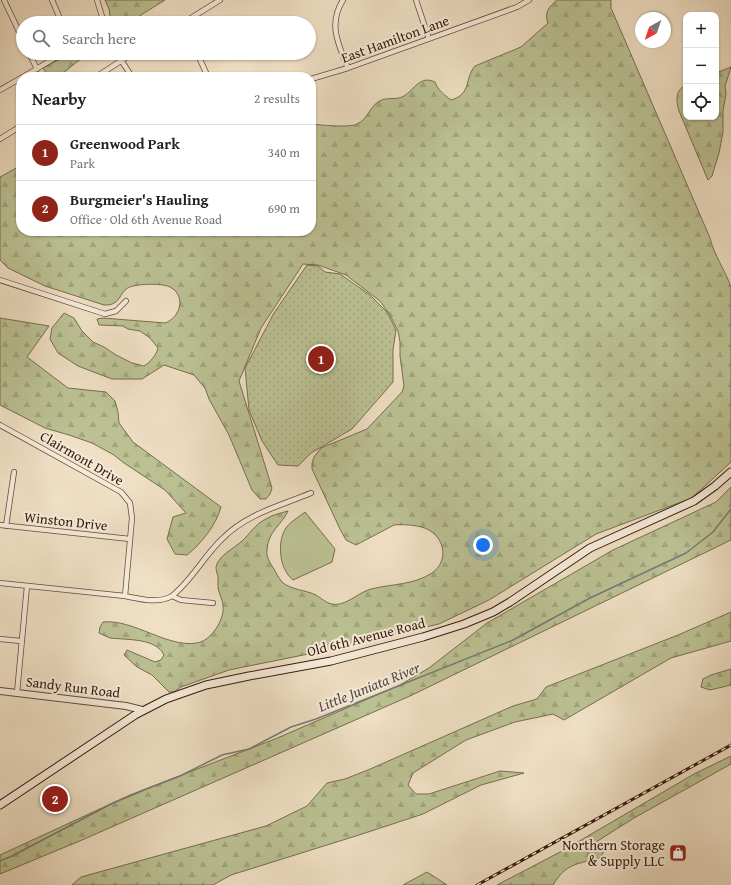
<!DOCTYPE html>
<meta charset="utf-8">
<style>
:root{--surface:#fff;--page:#f2f2f2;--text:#222;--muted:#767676;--line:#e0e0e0;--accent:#8f2418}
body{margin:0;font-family:"Gentium Book Plus",serif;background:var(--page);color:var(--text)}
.controls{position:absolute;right:12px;top:12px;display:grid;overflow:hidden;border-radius:8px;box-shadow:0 1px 3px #0004}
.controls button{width:36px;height:36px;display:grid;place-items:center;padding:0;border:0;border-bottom:1px solid var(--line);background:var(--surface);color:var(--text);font:20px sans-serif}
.compass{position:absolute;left:635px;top:12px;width:36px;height:36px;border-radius:50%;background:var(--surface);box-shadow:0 1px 3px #0004;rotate:220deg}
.you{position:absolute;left:483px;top:545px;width:14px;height:14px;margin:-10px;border:3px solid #fff;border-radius:50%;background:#1a73e8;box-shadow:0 0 0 6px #1a73e833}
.badge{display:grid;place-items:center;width:26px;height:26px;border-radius:50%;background:var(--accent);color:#fff;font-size:13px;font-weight:700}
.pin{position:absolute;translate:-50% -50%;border:2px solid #fff;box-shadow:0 1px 4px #0006}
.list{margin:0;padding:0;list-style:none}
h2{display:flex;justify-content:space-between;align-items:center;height:52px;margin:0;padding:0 16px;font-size:17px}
h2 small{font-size:13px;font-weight:400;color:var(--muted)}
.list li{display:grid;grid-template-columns:26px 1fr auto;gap:12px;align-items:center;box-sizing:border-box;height:56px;padding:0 16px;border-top:1px solid var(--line)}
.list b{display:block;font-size:15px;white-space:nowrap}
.list p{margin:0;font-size:13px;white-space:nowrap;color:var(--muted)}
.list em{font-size:13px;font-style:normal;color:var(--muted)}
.icon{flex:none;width:22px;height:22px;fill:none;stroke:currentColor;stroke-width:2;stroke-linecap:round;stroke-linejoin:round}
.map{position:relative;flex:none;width:731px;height:885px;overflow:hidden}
.search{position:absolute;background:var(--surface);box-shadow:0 1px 3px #0004;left:16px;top:16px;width:300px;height:44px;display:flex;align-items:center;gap:10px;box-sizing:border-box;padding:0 14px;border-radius:22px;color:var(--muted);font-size:15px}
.panel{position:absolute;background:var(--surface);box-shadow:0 1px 3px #0004;left:16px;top:72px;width:300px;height:164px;border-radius:16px}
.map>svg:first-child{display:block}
.forest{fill:url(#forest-firs);stroke:#786d4f}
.park{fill:url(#park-dots);stroke:#786d4f}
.pitch{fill:#bbc193;stroke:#786d4f}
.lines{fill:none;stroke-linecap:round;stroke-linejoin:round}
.stream{stroke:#767978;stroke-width:1.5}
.minor-casing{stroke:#644a39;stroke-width:6}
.tertiary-casing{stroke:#644a39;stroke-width:8}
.secondary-casing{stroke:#36190b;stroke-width:9}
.minor{stroke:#f5ead9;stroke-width:4.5}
.tertiary{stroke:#f5ead9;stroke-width:6}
.secondary{stroke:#f5ead9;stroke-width:7}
.rail-casing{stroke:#36190b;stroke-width:3}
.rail{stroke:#f5ead9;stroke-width:1.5;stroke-dasharray:4.5;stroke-linecap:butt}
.labels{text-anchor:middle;stroke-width:4;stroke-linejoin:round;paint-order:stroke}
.street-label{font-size:14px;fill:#36190b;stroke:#f5ead9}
.poi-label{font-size:14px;fill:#36190b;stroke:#f5ead9;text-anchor:end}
.water-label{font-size:15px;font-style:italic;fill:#564941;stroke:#f5ead9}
</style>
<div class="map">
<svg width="731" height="885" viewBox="0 0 731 885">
<defs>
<pattern id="forest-firs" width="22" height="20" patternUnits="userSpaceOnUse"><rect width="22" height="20" fill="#bbc193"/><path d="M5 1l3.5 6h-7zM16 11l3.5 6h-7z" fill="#a1a57d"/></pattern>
<pattern id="park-dots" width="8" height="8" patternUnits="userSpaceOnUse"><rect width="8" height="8" fill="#bbc193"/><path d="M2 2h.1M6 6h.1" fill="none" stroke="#a1a57d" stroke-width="1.8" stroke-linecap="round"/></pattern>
</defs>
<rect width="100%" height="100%" fill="#efdfc4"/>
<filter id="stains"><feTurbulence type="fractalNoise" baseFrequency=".005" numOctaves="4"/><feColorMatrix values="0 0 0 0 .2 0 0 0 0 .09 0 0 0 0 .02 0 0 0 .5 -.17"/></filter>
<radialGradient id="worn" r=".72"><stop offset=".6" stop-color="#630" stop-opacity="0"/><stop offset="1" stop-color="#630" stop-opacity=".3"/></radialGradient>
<!-- forest -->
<path class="forest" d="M105 0H165L128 23H111L109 9Z
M557 0H611V8L710 238C714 255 725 270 731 287V462L692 498 596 534 489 600 439 624 328 650 229 670 181 687 174 692H169L152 675 137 667 124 655 127 650 155 662 161 660 164 655C156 638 128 640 110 638L99 633 100 627 103 622C134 619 167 648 197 643 211 641 225 619 223 606 223 600 219 594 218 588 218 584 218 580 218 576 217 574 216 570 216 567 218 556 234 548 241 542 250 534 255 524 266 519 272 515 281 513 288 511 281 526 268 531 267 550 266 557 270 563 274 569 276 573 279 578 282 582 291 590 306 590 316 595 321 598 326 603 332 604 345 607 359 592 371 589 391 584 414 585 432 573 448 562 446 540 429 530 420 525 404 524 394 525L356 545 346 540 340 529 312 469V463L314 457 321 448 367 429 402 392 404 386 400 356V342L398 331 390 315 380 301 346 275 318 265 303 264 261 328 239 381 272 488 270 494 266 499H260L252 490 229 435 209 399 205 388 194 375 164 365 142 379H112L78 366 58 353 50 339 52 328 64 313 74 318 82 331 93 342 104 347 116 355 132 363 144 366C150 362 156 356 158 348L150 338 140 331 128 329 123 326 99 325 97 319 103 318 165 323C180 318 187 296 170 287 163 283 141 284 133 286 118 289 123 306 104 305L45 286 8 268 0 260V177L20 166 21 164V231H86L93 232 100 231H311V124C320 125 350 128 357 124 367 120 370 107 378 102 386 96 396 101 404 96 415 89 420 75 435 82 438 90 444 95 451 100 472 94 464 79 475 66L521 47 548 23C544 12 549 7 557 0Z
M71 53H88L58 77H49L43 68Z
M731 67 725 86 726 94 723 111V132L719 153 712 176 708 180 679 111C676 101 675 90 686 85V117H716V73Z
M0 318 49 326 27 357 68 388 106 392 115 401 118 412 119 423 133 442 221 507C216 525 202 543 187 555L175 554 167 539 173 517 186 513 165 490 124 463 114 455 92 443 69 435 45 428 0 405Z
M731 487V540L410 696 82 840 0 874V855L130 795 275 739 400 685 429 668 487 623 613 550 716 502Z
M731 612V641L671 658 564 720 553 714 515 722 466 740 413 773 408 785 416 794H429L500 771 524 773 481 785 423 814 359 835 231 875 213 885H72L81 877 266 826 307 806 327 783 345 779 368 770 513 706 537 699 546 687 678 635Z
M731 669V685L710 690 701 687 703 679 711 675Z
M731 756V764L634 818 596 842 606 848 600 858C578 864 566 863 553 885H497L564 850 694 774Z
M427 872 447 885H403Z"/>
<!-- park -->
<path class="park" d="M307 265 318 266 325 272 340 274 370 295 387 312 396 330 393 350V382L352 429 311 453 298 466 278 465 262 441 249 410 245 368 274 313Z"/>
<!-- pitch -->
<path class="pitch" d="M305 512 335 549 332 562 293 580C291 578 288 576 287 573 279 562 278 539 286 528 290 522 300 516 305 512Z"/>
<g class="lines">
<!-- stream -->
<path class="stream" d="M0 861 12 856 113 803 149 788 180 776 222 755 249 749 291 727 316 719 513 640 590 598 686 553 713 532 731 509"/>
<defs>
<path id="minor" d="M4 0 23 40
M52 0 62 23
M97 0 104 23
M343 0C328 24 338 44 348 68
M416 0 429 39
M183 23 220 0
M29 53 37 69
M197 53 208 77
M121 60 132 77
M23 77 63 53
M96 77 133 53
M311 79 348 68 517 7 529 0
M0 90 21 78
M0 139 21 126
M0 280 105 314 116 311 126 301
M0 425 121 492 130 503 132 518 125 596 0 583
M0 525 130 539
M6 526 14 472
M125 596C140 599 158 604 172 596 192 580 204 556 222 539 246 514 280 506 311 493
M172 596 181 600 213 603
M0 639 21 641
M17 693 27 586"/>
<path id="tertiary" d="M0 691 126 706 142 710"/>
<path id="secondary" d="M0 805 135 715 166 699 206 685 249 676 331 661 423 637 464 624 493 612 510 602 590 548 694 501 715 486 731 472"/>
</defs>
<!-- minor casing -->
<use href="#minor" class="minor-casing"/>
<!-- tertiary casing -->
<use href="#tertiary" class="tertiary-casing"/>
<!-- secondary casing -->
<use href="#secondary" class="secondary-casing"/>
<!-- minor -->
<use href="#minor" class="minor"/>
<!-- tertiary -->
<use href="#tertiary" class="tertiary"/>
<!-- secondary -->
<use href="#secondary" class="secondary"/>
<defs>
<path id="rail" d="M477 885 731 745"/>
</defs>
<!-- rail casing -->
<use href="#rail" class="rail-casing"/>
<!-- rail -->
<use href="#rail" class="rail"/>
</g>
<!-- icons -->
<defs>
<symbol id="shop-square" viewBox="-11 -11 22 22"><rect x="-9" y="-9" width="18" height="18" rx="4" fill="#8f2418" stroke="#f5ead9"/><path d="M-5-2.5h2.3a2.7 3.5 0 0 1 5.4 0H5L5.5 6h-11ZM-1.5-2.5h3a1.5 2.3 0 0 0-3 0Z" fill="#fff"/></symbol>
</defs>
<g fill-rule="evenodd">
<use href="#shop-square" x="668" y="843" width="20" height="20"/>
</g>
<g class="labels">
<!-- street labels -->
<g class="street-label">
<text transform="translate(395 39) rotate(-20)" y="5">East Hamilton Lane</text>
<text transform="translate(82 458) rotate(30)" y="5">Clairmont Drive</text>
<text transform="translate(66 521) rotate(6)" y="5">Winston Drive</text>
<text transform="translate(366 637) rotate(-14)" y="5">Old 6th Avenue Road</text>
<text transform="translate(73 687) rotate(7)" y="5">Sandy Run Road</text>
</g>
<!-- poi labels -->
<g class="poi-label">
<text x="665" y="850">Northern Storage<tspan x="665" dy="16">&amp; Supply LLC</tspan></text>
</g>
<!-- water labels -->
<g class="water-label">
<text transform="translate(369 687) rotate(-22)" y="5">Little Juniata River</text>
</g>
</g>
<rect width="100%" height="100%" filter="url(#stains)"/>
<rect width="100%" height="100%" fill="url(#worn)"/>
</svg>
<div class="controls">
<button>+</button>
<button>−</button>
<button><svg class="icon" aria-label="locate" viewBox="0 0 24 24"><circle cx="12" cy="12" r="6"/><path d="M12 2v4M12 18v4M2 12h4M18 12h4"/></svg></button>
</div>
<svg class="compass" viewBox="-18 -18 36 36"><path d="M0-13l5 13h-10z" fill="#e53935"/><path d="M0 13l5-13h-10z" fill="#767676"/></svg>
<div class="you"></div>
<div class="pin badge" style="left:321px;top:359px">1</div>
<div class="pin badge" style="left:55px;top:799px">2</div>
<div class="search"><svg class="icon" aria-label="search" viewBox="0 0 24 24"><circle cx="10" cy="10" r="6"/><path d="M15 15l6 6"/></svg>Search here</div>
<section class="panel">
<h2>Nearby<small>2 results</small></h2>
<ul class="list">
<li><span class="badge">1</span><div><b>Greenwood Park</b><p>Park</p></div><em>340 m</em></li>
<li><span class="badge">2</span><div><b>Burgmeier's Hauling</b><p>Office · Old 6th Avenue Road</p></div><em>690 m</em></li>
</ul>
</section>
</div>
